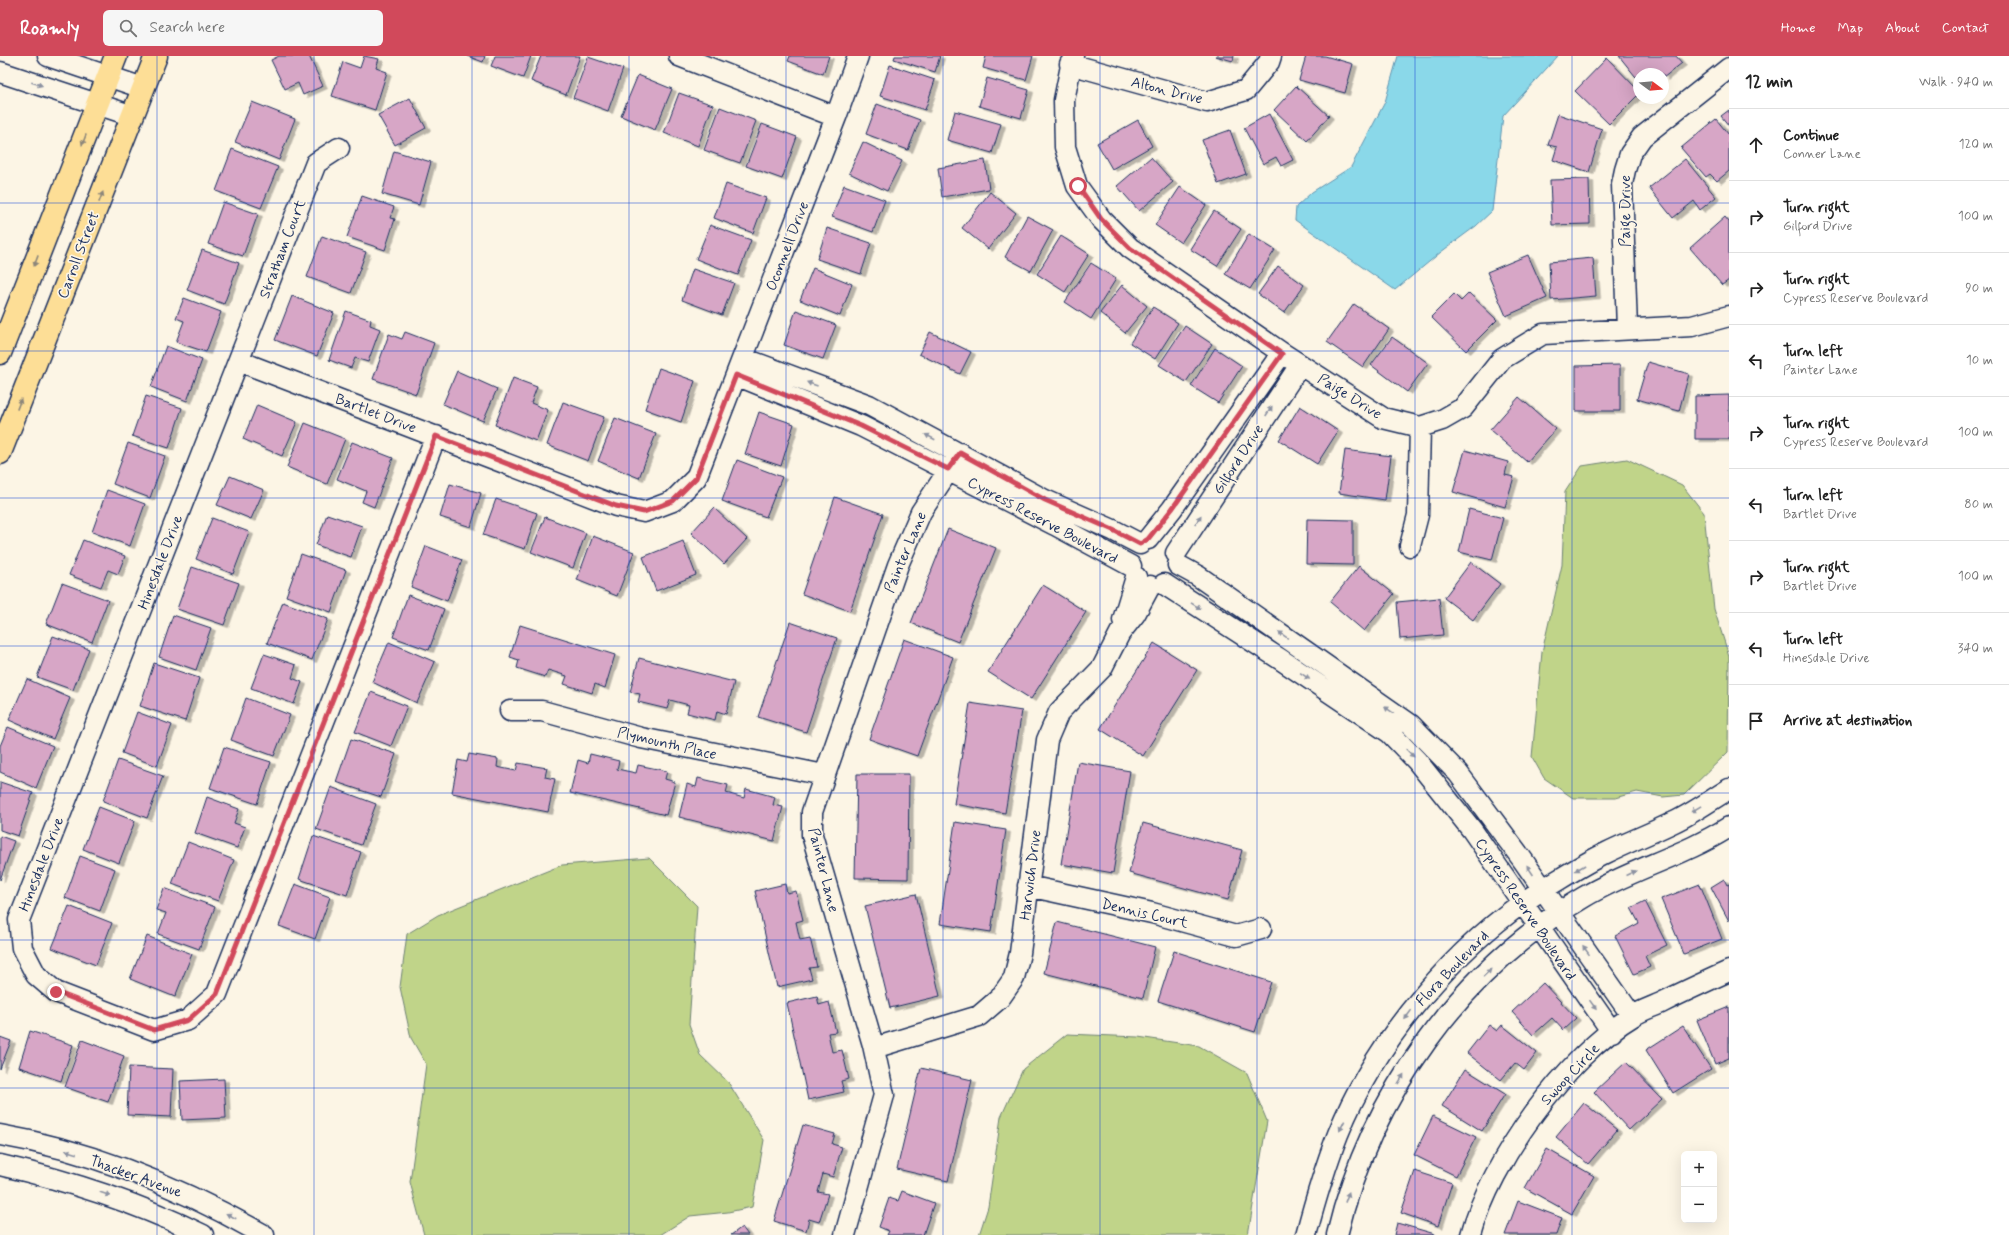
<!DOCTYPE html>
<meta charset="utf-8">
<style>
:root{--surface:#fff;--page:#f6f6f6;--text:#222;--muted:#767676;--line:#e0e0e0;--accent:#d1495b}
body{margin:0;font-family:Mynerve,sans-serif;background:var(--page);color:var(--text)}
.controls{position:absolute;right:12px;bottom:12px;display:grid;overflow:hidden;border-radius:6px;box-shadow:0 4px 16px #0002}
.controls button{width:36px;height:36px;display:grid;place-items:center;padding:0;border:0;border-bottom:1px solid var(--line);background:var(--surface);color:var(--text);font:20px sans-serif}
.compass{position:absolute;left:1633px;top:12px;width:36px;height:36px;border-radius:50%;background:var(--surface);box-shadow:0 4px 16px #0002;rotate:106deg}
.stop{position:absolute;width:12px;height:12px;margin:-9px;border:3px solid #d1495b;border-radius:50%;background:#fff}
.stop.end{background:#d1495b;border-color:#fff;box-shadow:0 1px 4px #0008}
.list{margin:0;padding:0;list-style:none}
h2{display:flex;justify-content:space-between;align-items:center;height:52px;margin:0;padding:0 16px;font-size:17px}
h2 small{font-size:13px;font-weight:400;color:var(--muted)}
.list li{display:grid;grid-template-columns:26px 1fr auto;gap:12px;align-items:center;box-sizing:border-box;height:72px;padding:0 16px;border-top:1px solid var(--line)}
.list b{display:block;font-size:15px;white-space:nowrap}
.list p{margin:0;font-size:13px;white-space:nowrap;color:var(--muted)}
.list em{font-size:13px;font-style:normal;color:var(--muted)}
.icon{flex:none;width:22px;height:22px;fill:none;stroke:currentColor;stroke-width:2;stroke-linecap:round;stroke-linejoin:round}
.map{position:relative;flex:none;width:1729px;height:1179px;overflow:hidden}
header{display:flex;align-items:center;gap:24px;box-sizing:border-box;height:56px;padding:0 20px;background:var(--accent);color:#fff}
header strong{font-size:19px}
nav{display:flex;gap:22px;margin-inline-start:auto;font-size:14px}
.search{width:280px;height:36px;background:var(--page);display:flex;align-items:center;gap:10px;box-sizing:border-box;padding:0 14px;border-radius:6px;color:var(--muted);font-size:15px}
main{display:flex}
aside{flex:1;background:var(--surface)}
.map>svg:first-child{display:block}
.green{fill:#c0d489;stroke:#6e8274}
.water{fill:#8ad8e9;stroke:#5e94b1}
.building{fill:#d7a6c6;stroke:#1b2f5e;filter:url(#shadow)}
.lines{fill:none;stroke-linecap:round;stroke-linejoin:round}
.minor-casing{stroke:#1b2f5e;stroke-width:23}
.major-casing{stroke:#1b2f5e;stroke-width:25}
.minor{stroke:#fcf5e5;stroke-width:20}
.major{stroke:#fdde96;stroke-width:22}
.oneway{fill:#8c92a2}
.oneway2{fill:#8c867a}
.route{stroke:#d1495b;stroke-width:5}
.grid{fill:none;stroke:#1d4ed8;stroke-width:1;stroke-opacity:0.55}
.labels{text-anchor:middle;stroke-width:3.5;stroke-linejoin:round;paint-order:stroke}
.street-label{font-size:15px;fill:#1b2f5e;stroke:#fcf5e5}
</style>
<header>
<strong>Roamly</strong>
<div class="search"><svg class="icon" aria-label="search" viewBox="0 0 24 24"><circle cx="10" cy="10" r="6"/><path d="M15 15l6 6"/></svg>Search here</div>
<nav><a>Home</a><a>Map</a><a>About</a><a>Contact</a></nav>
</header>
<main>
<div class="map">
<svg width="1729" height="1179" viewBox="0 0 1729 1179">
<defs>
<filter id="shadow"><feDropShadow dx="4.5" dy="2.5" stdDeviation="0" flood-color="#0004"/></filter>
</defs>
<rect width="100%" height="100%" fill="#fcf5e5"/>
<filter id="ink" filterUnits="userSpaceOnUse"><feTurbulence type="fractalNoise" baseFrequency=".025" numOctaves="2"/><feDisplacementMap in="SourceGraphic" scale="8" xChannelSelector="R" yChannelSelector="G"/><feConvolveMatrix kernelMatrix="1 2 1 2 8 2 1 2 1" color-interpolation-filters="sRGB"/></filter>
<g filter="url(#ink)">
<!-- green -->
<path class="green" d="M1627 403 1682 429 1704 457 1714 553 1729 600 1728 696 1684 739 1663 741 1637 736 1616 742H1573L1544 722 1532 701 1542 596 1562 509 1565 436 1582 410Z
M649 802 697 850 689 968 700 999 728 1026 764 1084 752 1151 728 1156 690 1160 660 1179H424L410 1126 426 1008 411 982 400 931 407 878 438 859 562 809Z
M1067 978 1138 981 1199 990 1247 1017 1267 1065 1248 1179H979L988 1151 1001 1061 1023 1013Z"/>
<!-- water -->
<path class="water" d="M1398 0H1558L1503 60 1492 155 1476 170 1441 196 1395 234 1295 164 1296 151 1312 136 1351 111 1385 46Z"/>
<!-- building -->
<path class="building" d="M279 0H309L323 30 303 39 298 27 285 33 271 4Z
M364 0 379 3 376 12 387 16 375 54 332 40 343 6 360 12Z
M467 0H485L483 6Z
M495 0H531L523 22 491 10Z
M541 0H580L566 39 531 25Z
M790 0H829L823 18 788 5Z
M895 0H940L935 16 894 3Z
M986 0H1033L1026 24 983 12Z
M1215 0H1234L1233 5Z
M1306 0H1325L1353 8 1345 37 1299 24Z
M1619 0H1676L1682 7 1663 22V18H1639V25Z
M588 1 623 13 608 55 573 42Z
M1607 2 1639 35V38L1609 68 1575 35Z
M890 9 935 24 925 54 880 40Z
M638 19 672 33 655 74 621 60Z
M987 22 1029 34 1021 62 979 50Z
M1296 30 1329 60 1307 85 1274 54Z
M679 37 713 49 698 90 664 77Z
M410 42 426 72 395 89 378 59Z
M252 46 295 63 279 104 235 86Z
M877 48 920 64 908 94 866 78Z
M720 51 756 65 740 107 704 94Z
M1729 54V70L1721 60Z
M955 55 1001 68 992 97 947 84Z
M1269 58 1293 104 1281 110 1276 101 1263 108 1244 72Z
M1558 58 1602 73 1589 116 1553 104 1557 91 1548 89Z
M1716 63 1729 79V115L1717 125 1710 118 1706 121 1681 92Z
M1138 64 1152 90 1112 113 1097 87Z
M762 68 797 81 782 123 746 110Z
M1230 74 1246 118 1218 128 1202 84Z
M863 86 902 105 887 135 849 117Z
M232 93 278 111 261 152 216 135Z
M394 95 431 106 419 149 382 138Z
M1151 101 1173 126 1139 155 1117 130Z
M1685 103 1716 141 1700 154 1694 145 1673 162 1649 132Z
M985 104 989 133 942 141 938 112Z
M1589 123 1590 168 1552 169 1550 124Z
M726 128 766 142 753 177 714 162Z
M844 129 885 144 873 176 832 161Z
M1180 131 1206 149 1181 187 1155 169Z
M990 136 1016 157 988 193 962 172Z
M362 140 394 151 390 162 395 163 385 194 347 181Z
M223 146 258 158 243 200 208 188Z
M1214 155 1241 173 1217 210 1190 193Z
M1027 160 1053 174 1031 215 1005 201Z
M1725 161 1729 166V224L1722 229 1690 192Z
M710 169 751 184 738 219 696 203Z
M827 172 871 187 861 218 817 203Z
M1249 178 1275 194 1250 233 1225 218Z
M322 180 366 196 351 237 307 221Z
M1061 180 1089 198 1065 236 1037 218Z
M202 194 239 207 224 248 187 234Z
M1528 199 1547 242 1506 260 1487 216Z
M1593 202 1596 240 1551 244 1549 206Z
M1091 207 1116 223 1091 263 1065 246Z
M1278 210 1304 229 1284 257 1258 238Z
M813 212 852 228 840 260 800 244Z
M693 213 734 227 722 259 682 244Z
M1122 229 1147 250 1125 277 1100 257Z
M1469 237 1497 264 1466 295 1431 261 1454 238 1461 245Z
M292 240 334 257 317 300 275 284Z
M184 242 221 256 206 296 176 286 184 265 176 262Z
M1354 248 1389 273 1363 311 1327 286Z
M1153 251 1178 267 1155 303 1130 287Z
M796 254 836 269 823 303 784 289Z
M346 255 371 264 370 269 380 273 368 306 355 302 351 312 329 304Z
M1185 270 1212 288 1186 326 1159 309Z
M405 276 434 287 416 338 373 323 389 278 402 283Z
M930 276 971 296 960 318 919 298Z
M1392 281 1428 307 1407 336 1371 309Z
M166 290 202 304 187 345 151 331Z
M1215 292 1242 310 1218 347 1191 330Z
M1648 306 1689 318 1679 355 1637 343Z
M1620 309V355H1576V310Z
M659 312 695 325 681 366 645 353Z
M457 315 497 333 483 365 443 348Z
M513 322 537 331 531 347 548 354 536 385 495 369Z
M1729 339V383H1695V340Z
M146 340 182 352 169 392 132 380Z
M1519 341 1556 373 1527 406 1490 374Z
M563 346 604 361 588 405 547 389Z
M257 349 297 366 282 400 243 383Z
M1300 350 1338 375 1317 408 1279 384Z
M759 356 794 368 781 410 745 398Z
M615 362 656 378 639 422 598 405Z
M305 367 345 383 327 428 287 411Z
M352 386 393 402 374 451 362 446 366 435 337 423Z
M128 387 165 400 150 442 113 428Z
M1345 394 1391 400 1385 444 1339 437Z
M1465 394 1508 406 1505 419 1514 421 1505 451 1453 436Z
M737 404 782 421 766 461 722 445Z
M230 420 264 434 251 463 217 449Z
M450 428 481 437 471 471 440 461Z
M107 434 145 448 130 490 92 476Z
M835 441 883 458 850 555 802 538Z
M496 443 537 457 525 493 483 479Z
M714 452 747 483 724 508 691 477Z
M1469 453 1503 462 1492 504 1459 496Z
M327 458 362 470 351 501 316 489Z
M545 461 586 477 573 512 531 496Z
M212 462 249 476 233 518 196 503Z
M1307 463 1353 464V509L1306 508Z
M948 473 996 492 958 586 911 567Z
M593 480 634 496 617 540 577 524Z
M83 484 125 500 118 518 108 514 101 531 69 519Z
M683 485 696 519 656 535 643 501Z
M426 490 462 504 447 545 411 531Z
M301 498 346 514 331 556 286 540Z
M1471 506 1500 528 1473 564 1444 542Z
M1359 510 1394 538 1364 575 1330 546Z
M192 511 239 527 224 569 177 553Z
M62 527 108 544 92 586 46 568Z
M1043 529 1086 556 1031 643 988 616Z
M408 539 444 553 429 594 393 581Z
M1439 542 1443 579 1400 583 1397 546Z
M283 546 328 563 312 604 267 587Z
M173 559 211 572 196 614 159 601Z
M790 566 837 582 806 676 758 661Z
M520 569 615 599 605 632 595 628 592 637 564 628 567 620 548 614 545 621 517 612 519 604 510 601Z
M53 580 89 593 73 634 37 621Z
M904 583 953 601 917 700 869 683Z
M389 586 435 606 417 647 372 626Z
M1154 587 1197 614 1143 700 1100 673Z
M264 598 296 609 292 622 302 626 294 648 251 632Z
M639 602 734 626 726 658 717 655 715 664 687 657 689 649 670 644 667 653 638 646 640 638 630 636Z
M154 607 199 622 185 665 140 650Z
M27 623 70 642 53 683 9 664Z
M371 636 407 650 391 690 355 676Z
M246 642 290 659 274 700 231 684Z
M970 647 1022 655 1005 757 954 748Z
M137 656 172 669 157 710 122 697Z
M8 671 53 690 36 732 0 716V690Z
M351 683 396 698 381 741 336 726Z
M224 691 271 706 257 748 210 732Z
M469 698 498 703 497 711 516 715 518 707 547 712 545 721 555 723 548 756 452 737 458 704 467 706Z
M590 698 619 705 617 713 636 717 638 709 667 715 665 723 675 726 666 759 570 737 578 704 588 707Z
M118 704 163 720 147 762 103 745Z
M1078 706 1130 715 1113 817 1061 808Z
M857 718H909L908 823 855 822Z
M698 722 728 729 726 737 744 742 746 733 775 741 773 749 783 751 774 785 679 761 687 728 696 731Z
M0 726 33 737 18 780 0 774Z
M331 731 376 748 361 789 316 773Z
M207 741 239 753 234 767 245 771 237 792 195 777Z
M99 751 135 765 119 807 83 793Z
M955 766 1006 774 991 876 940 868Z
M1143 767 1242 794 1228 844 1129 817Z
M0 780 14 785 0 824Z
M313 780 361 796 347 839 299 823Z
M188 786 234 804 218 845 172 828Z
M80 800 115 813 100 855 65 842Z
M1724 823 1727 829 1729 828V865L1711 831Z
M295 828 330 841 315 883 279 870Z
M785 828 787 837 796 835 803 864 796 866 800 884 810 882 817 911 809 912 812 923 777 931 755 835Z
M1700 828 1722 883 1684 898 1661 843Z
M164 832 215 851 199 893 158 878 166 857 156 854Z
M916 838 940 940 890 952 865 850Z
M1645 845 1667 889 1645 900 1650 911 1634 918 1615 880 1639 867 1631 852Z
M69 850 112 867 96 909 52 892Z
M1057 866 1155 891 1143 942 1044 917Z
M147 880 192 898 175 941 130 923Z
M1174 895 1271 926 1255 976 1158 945Z
M1543 927 1576 962 1563 974 1552 962 1533 979 1512 956Z
M817 940 819 949 829 946 836 976 828 977 832 996 842 994 849 1023 841 1025 844 1036 808 1044 787 947Z
M1729 951V1002L1715 1008 1697 964Z
M1489 969 1497 975 1502 969 1537 997 1524 1014 1515 1007 1501 1024 1467 997Z
M1683 970 1711 1013 1673 1037 1646 994Z
M30 975 73 989 61 1025 19 1011Z
M0 981 11 985 0 1013Z
M82 984 124 1000 108 1046 65 1031Z
M1626 1006 1662 1043 1629 1074 1594 1036Z
M129 1011 173 1013 171 1061 127 1059Z
M921 1012 972 1024 948 1125 897 1113Z
M1465 1013 1505 1038 1482 1075 1442 1050Z
M224 1023 226 1062 182 1064 180 1025Z
M1584 1047 1617 1074 1588 1108 1556 1081Z
M1433 1060 1476 1081 1456 1120 1414 1099Z
M803 1069 835 1078 832 1088 842 1091 833 1121 823 1118 818 1136 828 1138 819 1166 809 1163 806 1175 774 1165Z
M1547 1093 1594 1120 1572 1158 1525 1132Z
M1415 1115 1452 1127 1438 1170 1401 1157Z
M902 1135 934 1147 923 1179H887L889 1175 879 1171 889 1142 898 1145Z
M1518 1145 1562 1162 1556 1179H1505Z
M1397 1167 1435 1178V1179H1394Z
M742 1171 748 1179H731Z"/>
<g class="lines">
<defs>
<path id="minor" d="M48 0 143 32
M679 0 836 61
M1073 0 1064 44 1065 91 1077 130 1101 163 1130 192 1282 297 1383 362 1420 371 1442 364 1463 352 1502 303 1543 278 1692 270 1729 260
M1070 8 1207 46 1246 34 1269 6 1271 0
M0 16 133 60
M339 92 316 107 19 864 22 892 36 919 56 936 154 974 188 964 217 938 436 380
M1627 273 1622 128 1625 114 1630 98 1642 81 1729 12
M743 302 869 349 1045 444 1113 474 1140 488
M239 305 616 450 644 456 673 445 696 422 836 61 858 0
M736 319 861 370 1055 469 1131 510
M1148 483 1172 453 1282 297
M1410 490 1418 459 1420 371
M1176 497 1300 309
M1178 509 1198 520 1411 669 1458 717 1522 803 1632 960
M1164 528 1280 603 1390 677 1417 705 1472 774 1612 976
M1123 564 1136 521
M510 655H542L641 682 824 719
M1028 830 1152 857 1236 880 1261 873
M874 992 979 960 1000 942 1014 922 1020 897 1047 684 1059 656 1102 612 1120 577 1135 558 1150 530
M0 1079C94 1095 182 1132 264 1179
M0 1109C70 1125 138 1147 203 1179
M845 1179 884 1039 873 989 812 779V756L898 509 921 456 960 397
M1306 1179C1315 1145 1325 1111 1338 1078 1376 983 1458 886 1545 832 1565 820 1585 807 1606 797 1628 786 1652 777 1674 766 1693 757 1711 744 1729 733
M1337 1179C1370 1040 1461 913 1584 841 1631 813 1684 800 1729 771
M1471 1179C1490 1106 1567 999 1633 960 1642 954 1653 951 1663 946 1685 935 1707 925 1729 915"/>
<path id="major" d="M0 297 116 0
M0 397 156 0"/>
</defs>
<!-- minor casing -->
<use href="#minor" class="minor-casing"/>
<!-- major casing -->
<use href="#major" class="major-casing"/>
<!-- minor -->
<use href="#minor" class="minor"/>
<!-- major -->
<use href="#major" class="major"/>
</g>
<!-- one-way arrows -->
<defs><path id="oneway-solid" d="M-6-.8H1V-3.2L6.5 0L1 3.2V.8H-6Z"/></defs>
<g class="oneway">
<use href="#oneway-solid" transform="translate(37 28) rotate(18)"/>
<use href="#oneway-solid" transform="translate(812 328) rotate(-160)"/>
<use href="#oneway-solid" transform="translate(1269 355) rotate(-57)"/>
<use href="#oneway-solid" transform="translate(930 381) rotate(-152)"/>
<use href="#oneway-solid" transform="translate(1198 464) rotate(-57)"/>
<use href="#oneway-solid" transform="translate(1196 550) rotate(32)"/>
<use href="#oneway-solid" transform="translate(1283 579) rotate(-145)"/>
<use href="#oneway-solid" transform="translate(1305 620) rotate(35)"/>
<use href="#oneway-solid" transform="translate(1389 654) rotate(-145)"/>
<use href="#oneway-solid" transform="translate(1410 697) rotate(45)"/>
<use href="#oneway-solid" transform="translate(1696 753) rotate(149)"/>
<use href="#oneway-solid" transform="translate(1580 812) rotate(150)"/>
<use href="#oneway-solid" transform="translate(1530 814) rotate(-124)"/>
<use href="#oneway-solid" transform="translate(1631 817) rotate(-24)"/>
<use href="#oneway-solid" transform="translate(1586 894) rotate(-125)"/>
<use href="#oneway-solid" transform="translate(1487 917) rotate(-44)"/>
<use href="#oneway-solid" transform="translate(1593 949) rotate(55)"/>
<use href="#oneway-solid" transform="translate(1408 959) rotate(126)"/>
<use href="#oneway-solid" transform="translate(1401 1023) rotate(-59)"/>
<use href="#oneway-solid" transform="translate(1342 1070) rotate(116)"/>
<use href="#oneway-solid" transform="translate(71 1096) rotate(-164)"/>
<use href="#oneway-solid" transform="translate(105 1138) rotate(20)"/>
<use href="#oneway-solid" transform="translate(1347 1141) rotate(-70)"/>
<use href="#oneway-solid" transform="translate(231 1160) rotate(-152)"/>
</g>
<g class="oneway2">
<use href="#oneway-solid" transform="translate(84 84) rotate(111)"/>
<use href="#oneway-solid" transform="translate(101 141) rotate(-69)"/>
<use href="#oneway-solid" transform="translate(36 205) rotate(111)"/>
<use href="#oneway-solid" transform="translate(19 348) rotate(-69)"/>
</g>
</g>
<g class="lines" filter="url(#ink)">
<!-- route -->
<path class="route" d="M56 936 154 974 188 964 217 938 436 380 616 450 644 456 673 445 696 422 736 319 861 370 948 413 960 397 1045 444 1113 474 1140 488 1148 483 1172 453 1282 298 1130 192 1101 163 1078 130"/>
</g>
<!-- grid -->
<path class="grid" d="M157 0V1179M314 0V1179M472 0V1179M629 0V1179M786 0V1179M943 0V1179M1100 0V1179M1257 0V1179M1415 0V1179M1572 0V1179M0 147H1729M0 295H1729M0 442H1729M0 590H1729M0 737H1729M0 884H1729M0 1032H1729"/>
<g class="labels">
<!-- street labels -->
<g class="street-label">
<text transform="translate(1167 34) rotate(14)" y="5">Alton Drive</text>
<text transform="translate(1625 155) rotate(-90)" y="5">Paige Drive</text>
<text transform="translate(787 190) rotate(-69)" y="5">Oconnell Drive</text>
<text transform="translate(282 193) rotate(-69)" y="5">Stratham Court</text>
<text transform="translate(78 199) rotate(-69)" y="5">Carroll Street</text>
<text transform="translate(1350 340) rotate(32)" y="5">Paige Drive</text>
<text transform="translate(376 357) rotate(21)" y="5">Bartlet Drive</text>
<text transform="translate(1238 403) rotate(-57)" y="5">Gilford Drive</text>
<text transform="translate(1043 464) rotate(28)" y="5">Cypress Reserve Boulevard</text>
<text transform="translate(905 496) rotate(-67)" y="5">Painter Lane</text>
<text transform="translate(160 506) rotate(-69)" y="5">Hinesdale Drive</text>
<text transform="translate(667 687) rotate(13)" y="5">Plymounth Place</text>
<text transform="translate(41 808) rotate(-69)" y="5">Hinesdale Drive</text>
<text transform="translate(824 814) rotate(76)" y="5">Painter Lane</text>
<text transform="translate(1030 819) rotate(-83)" y="5">Harwich Drive</text>
<text transform="translate(1526 853) rotate(56)" y="5">Cypress Reserve Boulevard</text>
<text transform="translate(1145 857) rotate(13)" y="5">Dennis Court</text>
<text transform="translate(1452 912) rotate(-46)" y="5">Flora Boulevard</text>
<text transform="translate(1570 1018) rotate(-47)" y="5">Swoop Circle</text>
<text transform="translate(136 1120) rotate(20)" y="5">Thacker Avenue</text>
</g>
</g>
</svg>
<div class="controls">
<button>+</button>
<button>−</button>
</div>
<svg class="compass" viewBox="-18 -18 36 36"><path d="M0-13l5 13h-10z" fill="#e53935"/><path d="M0 13l5-13h-10z" fill="#767676"/></svg>
<div class="stop" style="left:1078px;top:130px"></div>
<div class="stop end" style="left:56px;top:936px"></div>
</div>
<aside>
<h2>12 min<small>Walk · 940 m</small></h2>
<ul class="list">
<li><svg class="icon" aria-label="ahead" viewBox="0 0 24 24"><path d="M12 20V5M6 11l6-6 6 6"/></svg><div><b>Continue</b><p>Conner Lane</p></div><em>120 m</em></li>
<li><svg class="icon" aria-label="right" viewBox="0 0 24 24"><path d="M7 20v-9h11M14 6l5 5-5 5"/></svg><div><b>Turn right</b><p>Gilford Drive</p></div><em>100 m</em></li>
<li><svg class="icon" aria-label="right" viewBox="0 0 24 24"><path d="M7 20v-9h11M14 6l5 5-5 5"/></svg><div><b>Turn right</b><p>Cypress Reserve Boulevard</p></div><em>90 m</em></li>
<li><svg class="icon" aria-label="left" viewBox="0 0 24 24"><path d="M17 20v-9H6M10 6l-5 5 5 5"/></svg><div><b>Turn left</b><p>Painter Lane</p></div><em>10 m</em></li>
<li><svg class="icon" aria-label="right" viewBox="0 0 24 24"><path d="M7 20v-9h11M14 6l5 5-5 5"/></svg><div><b>Turn right</b><p>Cypress Reserve Boulevard</p></div><em>100 m</em></li>
<li><svg class="icon" aria-label="left" viewBox="0 0 24 24"><path d="M17 20v-9H6M10 6l-5 5 5 5"/></svg><div><b>Turn left</b><p>Bartlet Drive</p></div><em>80 m</em></li>
<li><svg class="icon" aria-label="right" viewBox="0 0 24 24"><path d="M7 20v-9h11M14 6l5 5-5 5"/></svg><div><b>Turn right</b><p>Bartlet Drive</p></div><em>100 m</em></li>
<li><svg class="icon" aria-label="left" viewBox="0 0 24 24"><path d="M17 20v-9H6M10 6l-5 5 5 5"/></svg><div><b>Turn left</b><p>Hinesdale Drive</p></div><em>340 m</em></li>
<li><svg class="icon" aria-label="arrive" viewBox="0 0 24 24"><path d="M6 21V4h12l-3 4 3 4H6"/></svg><div><b>Arrive at destination</b></div></li>
</ul>
</aside>
</main>
